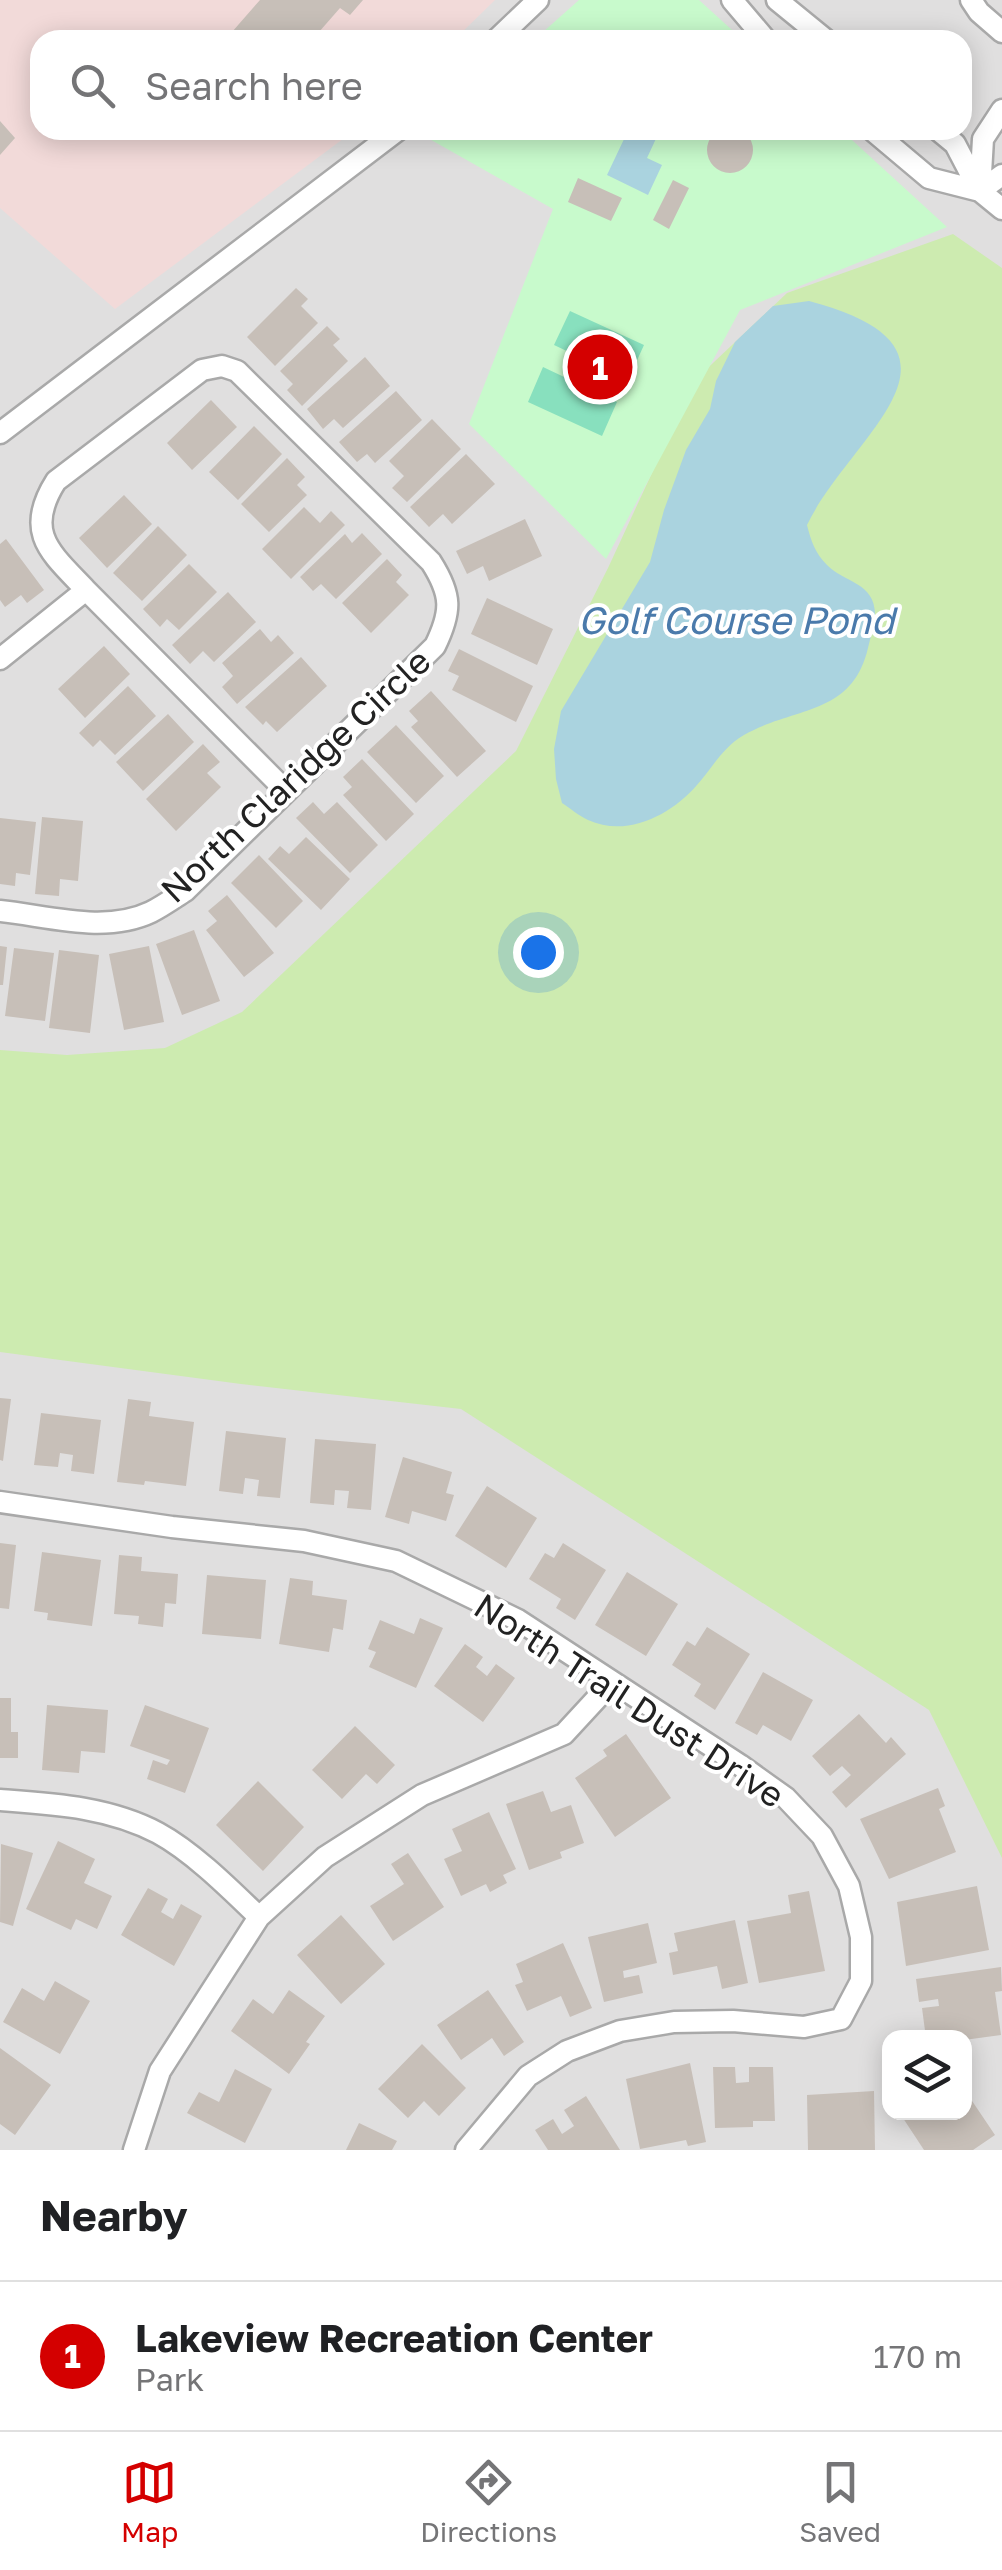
<!DOCTYPE html>
<style>
:root{--surface:#fff;--page:#f6f6f6;--text:#202124;--muted:#757577;--line:#e0e0e0;--accent:#d40000}
body{margin:0;font-family:"Golos Text",sans-serif;background:var(--page);color:var(--text)}
.controls{position:absolute;right:30px;bottom:30px;display:grid;overflow:hidden;border-radius:20px;box-shadow:0 5px 25px #0003}
.controls button{width:90px;height:90px;display:grid;place-items:center;padding:0;border:0;border-bottom:2px solid var(--line);background:var(--surface);color:var(--text);font:50px sans-serif}
.you{position:absolute;left:538px;top:952px;width:35px;height:35px;margin:-25px;border:8px solid #fff;border-radius:50%;background:#1a73e8;box-shadow:0 0 0 15px #1a73e833}
.badge{display:grid;place-items:center;width:65px;height:65px;border-radius:50%;background:var(--accent);color:#fff;font-size:32px;font-weight:700}
.pin{position:absolute;translate:-50% -50%;border:5px solid #fff;box-shadow:0 2px 10px #0006}
.list{margin:0;padding:0;list-style:none}
h2{display:flex;justify-content:space-between;align-items:center;height:130px;margin:0;padding:0 40px;font-size:42px}
h2 small{font-size:32px;font-weight:400;color:var(--muted)}
.list li{display:grid;grid-template-columns:65px 1fr auto;gap:30px;align-items:center;box-sizing:border-box;height:150px;padding:0 40px;border-top:2px solid var(--line)}
.list b{display:block;font-size:38px;white-space:nowrap}
.list p{margin:0;font-size:32px;white-space:nowrap;color:var(--muted)}
.list em{font-size:32px;font-style:normal;color:var(--muted)}
.icon{flex:none;width:55px;height:55px;fill:none;stroke:currentColor;stroke-width:2;stroke-linecap:round;stroke-linejoin:round}
.map{position:relative;flex:none;width:1002px;height:2150px;overflow:hidden}
.search{position:absolute;background:var(--surface);box-shadow:0 5px 25px #0003;left:30px;right:30px;top:30px;height:110px;display:flex;align-items:center;gap:25px;box-sizing:border-box;padding:0 35px;border-radius:30px;color:var(--muted);font-size:38px}
.sheet{height:280px;background:var(--surface)}
nav{display:flex;justify-content:space-around;align-items:center;box-sizing:border-box;height:140px;border-top:2px solid var(--line);background:var(--surface);font-size:28px;color:var(--muted)}
nav a{display:grid;justify-items:center;gap:5px}
nav .on{color:var(--accent)}
.map>svg:first-child{display:block}
.residential{fill:#e0dfdf;fill-rule:evenodd}
.commercial{fill:#f2dad9}
.grass{fill:#cdebb0}
.park{fill:#c8facc}
.pitch{fill:#88e0be}
.water{fill:#aad3df}
.building{fill:#c7bfb8}
.lines{fill:none;stroke-linecap:round;stroke-linejoin:round}
.minor-casing{stroke:#a9a9a9;stroke-width:25}
.minor{stroke:#fff;stroke-width:20}
.labels{text-anchor:middle;stroke-width:8;stroke-linejoin:round;paint-order:stroke}
.street-label{font-size:35px;fill:#222;stroke:#fff}
.water-label{font-size:38px;font-style:italic;fill:#4a7aab;stroke:#fff}
</style>
<div class="map">
<svg width="1002" height="2150" viewBox="0 0 1002 2150">
<rect width="100%" height="100%" fill="#f2efe9"/>
<!-- residential -->
<path class="residential" d="M425 0H1002V2150H0V201L294 130H962V40H385ZM890 2038H964V2112H890Z"/>
<!-- commercial -->
<path class="commercial" d="M0 0H495L454 40H40V130H355L115 309 0 208Z"/>
<!-- grass -->
<path class="grass" d="M953 234 1002 268V1858L929 1710 461 1409 241 1384 0 1352V1050L67 1055 165 1048 242 1012 516 751 608 568 695 380 787 293Z"/>
<!-- park -->
<path class="park" d="M579 0H699L743 40H534Z
M434 130H841L947 227 740 310 606 559 469 424 553 209 426 137Z"/>
<!-- pitch -->
<path class="pitch" d="M570 311 644 345 628 380 554 345Z
M543 367 617 402 602 436 528 402Z"/>
<!-- water -->
<path class="water" d="M613 130H660L647 158 662 165 648 195 607 175 625 137Z
M809 301C993 350 851 434 807 525 811 541 815 553 827 565 844 583 877 582 875 618 874 628 870 638 868 648 852 716 795 706 744 735 722 748 713 767 697 785 671 815 627 838 588 820 579 816 570 808 562 803L556 779 554 749 561 711 650 562 664 510 686 450 710 409 716 381 735 342 773 306Z"/>
<!-- building -->
<path class="building" d="M260 0H363L350 15 340 8 312 40H225Z
M0 121 15 138 0 155Z
M707 150a23 23 0 1 1 46 0a23 23 0 1 1-46 0Z
M578 178 622 198 611 221 568 202Z
M673 180 689 188 669 229 653 220Z
M296 288 308 299 301 306 318 323 275 366 247 337Z
M327 326 340 339 333 345 348 361 302 406 287 390 293 384 280 371Z
M365 357 390 386 343 428 334 419 323 429 307 409Z
M396 391 422 420 375 463 367 454 357 462 339 442Z
M211 400 237 427 192 470 167 443Z
M432 419 461 449 407 502 392 488 404 476 389 461Z
M254 426 282 454 238 500 209 472Z
M466 454 495 484 452 524 443 514 429 527 410 507Z
M287 458 305 477 297 485 307 495 269 532 241 504Z
M124 495 152 524 107 568 79 538Z
M304 507 320 523 331 511 345 525 291 579 262 549Z
M525 519 542 556 489 581 483 566 467 574 456 551Z
M158 526 187 555 142 601 113 573Z
M362 533 382 554 336 599 321 584 313 591 300 577 345 534 352 543Z
M6 539 44 590 27 603 21 595 5 607 0 600V544Z
M387 559 402 575 396 582 409 595 371 633 342 603Z
M189 564 217 592 179 630 167 619 160 627 143 609Z
M228 592 256 622 214 662 203 651 190 664 172 645Z
M487 598 553 629 537 665 471 634Z
M260 629 271 642 278 635 294 653 237 704 222 687 233 676 222 663Z
M104 646 130 674 85 718 58 689Z
M459 649 533 686 516 722 452 690 459 676 448 671Z
M301 657 327 686 277 732 266 721 263 725 245 707Z
M128 686 156 716 115 755 100 740 93 747 79 733Z
M431 691 486 751 457 777 411 727 418 721 409 711Z
M168 714 194 742 143 791 116 762Z
M396 725 444 776 416 803 367 752Z
M203 744 220 762 207 773 221 787 176 831 146 799Z
M362 759 414 814 386 841 343 795 352 787 343 777Z
M313 802 324 814 337 802 378 845 350 873 296 818Z
M42 817 83 821 78 881 60 879 59 896 35 894Z
M0 818 36 822 30 875 16 873 15 886 0 884Z
M306 837 350 879 321 910 268 859 280 846 289 854Z
M259 855 303 901 276 928 231 883Z
M227 895 274 953 244 977 206 930 217 921 208 911Z
M194 930 220 1001 182 1015 156 944Z
M0 946 7 947 3 985H0Z
M149 946 164 1022 124 1030 109 954Z
M14 948 54 953 45 1021 5 1016Z
M59 950 99 955 90 1033 49 1028Z
M0 1398 11 1399 3 1461 0 1460Z
M128 1399 151 1402 149 1416 194 1422 186 1486 145 1481 144 1485 117 1482Z
M41 1413 101 1420 94 1474 71 1471 73 1455 60 1453 58 1467 34 1465Z
M226 1431 286 1438 280 1498 257 1496 259 1480 245 1478 243 1494 219 1491Z
M315 1439 376 1444 371 1510 347 1508 349 1491 335 1490 334 1505 310 1503Z
M403 1457 452 1472 446 1493 454 1495 446 1521 412 1511 409 1524 385 1517Z
M487 1486 537 1518 506 1568 455 1536Z
M0 1543 16 1545 9 1609 0 1608Z
M563 1543 606 1570 575 1620 556 1608 561 1599 529 1579 545 1553 554 1558Z
M42 1552 101 1560 92 1626 47 1620 48 1613 34 1611Z
M119 1555 142 1557 141 1571 178 1574 176 1604 165 1603 163 1627 138 1624 139 1616 114 1614Z
M627 1572 678 1604 646 1656 595 1625Z
M207 1575 266 1580 261 1639 202 1634Z
M290 1578 313 1581 312 1595 347 1600 343 1630 333 1628 329 1652 279 1644Z
M420 1618 443 1628 416 1688 369 1667 376 1652 368 1649 380 1620 414 1634Z
M707 1627 750 1654 715 1710 694 1696 701 1684 672 1665 687 1641 695 1646Z
M465 1644 483 1657 476 1667 487 1676 496 1664 515 1678 483 1722 434 1686Z
M763 1672 813 1700 791 1741 763 1725 757 1735 735 1723Z
M0 1698H11V1732H18V1758H0Z
M47 1705 108 1710 105 1753 81 1751 79 1773 42 1770Z
M145 1705 209 1728 185 1793 147 1779 153 1760 167 1765 170 1760 130 1746Z
M859 1714 886 1743 891 1737 906 1754 846 1808 832 1792 851 1775 842 1766 830 1776 812 1756Z
M355 1726 395 1765 377 1784 366 1774 342 1799 312 1770Z
M626 1734 671 1798 615 1837 575 1778 607 1756 603 1750Z
M258 1781 304 1827 263 1871 216 1825Z
M938 1788 945 1806 939 1809 956 1852 889 1879 860 1819Z
M543 1791 551 1812 571 1805 584 1843 560 1852 562 1858 529 1870 506 1804Z
M489 1812 516 1869 503 1875 507 1883 490 1892 486 1884 461 1896 444 1859 462 1851 452 1829Z
M58 1841 95 1859 84 1883 112 1896 97 1929 76 1919 71 1930 26 1909Z
M1 1844 33 1853 13 1926 0 1922Z
M408 1853 444 1907 393 1941 370 1906 404 1884 391 1864Z
M977 1886 989 1950 906 1966 897 1902Z
M148 1888 168 1899 161 1912 173 1919 181 1904 202 1916 174 1966 121 1935Z
M809 1891 825 1971 759 1983 747 1921 791 1913 788 1895Z
M341 1915 385 1964 341 2004 297 1955Z
M735 1920 748 1983 722 1989 717 1966 673 1975 669 1953 678 1951 674 1933Z
M648 1923 657 1963 623 1971 624 1978 639 1975 643 1993 604 2002 588 1937Z
M563 1943 592 2008 570 2017 561 1996 527 2011 515 1985 523 1982 516 1964Z
M1001 1967 1002 1991 995 1992 1001 2035 964 2040V2038H926L922 2008 939 2006 938 1999 919 2002 916 1979Z
M55 1981 90 2001 60 2054 3 2022 22 1988 44 2001Z
M289 1990 325 2016 306 2042 310 2044 289 2074 231 2031 253 1999 273 2014Z
M488 1990 524 2042 504 2056 492 2038 461 2060 437 2025Z
M422 2044 466 2088 439 2116 424 2101 408 2118 378 2089Z
M0 2048 51 2085 15 2135 0 2124Z
M690 2063 706 2142 688 2146 686 2140 640 2149 626 2079Z
M713 2067H735L736 2083 749 2082V2067H773L775 2121H753V2127L715 2128Z
M235 2069 272 2089 245 2143 187 2113 199 2092 219 2102Z
M964 2089 995 2135 973 2150H924L899 2112H964Z
M874 2091 875 2150H808L807 2095Z
M586 2096 620 2150H548L535 2130 553 2119 562 2134 574 2126 564 2110Z
M359 2123 397 2141 392 2150H346Z"/>
<g class="lines">
<defs>
<path id="minor" d="M732 0 766 40
M777 0 826 40
M971 0 979 12 1002 32
M496 40 538 0
M872 130 929 178 980 191 1002 209
M938 130 955 144 979 190
M980 191 983 139 1002 110
M980 191 1002 175
M0 433 398 130
M86 590 286 791
M0 659 86 590C51 553 23 533 56 481L202 370 222 366 237 371 431 562C452 595 452 611 435 646L185 891C174 898 163 906 151 912 105 934 48 916 0 911
M0 1502 172 1527 304 1541 396 1561 518 1620 740 1765 786 1798 822 1836 849 1886 861 1937V1981L841 2019 804 2027 733 2021 674 2022 620 2031 567 2051 528 2076 466 2150
M0 1800C54 1804 109 1807 158 1833 193 1852 230 1889 259 1917
M134 2150 160 2071 259 1917 325 1857 422 1795 564 1734 612 1682"/>
</defs>
<!-- minor casing -->
<use href="#minor" class="minor-casing"/>
<!-- minor -->
<use href="#minor" class="minor"/>
</g>
<g class="labels">
<!-- street labels -->
<g class="street-label">
<text transform="translate(296 776) rotate(-43)" y="12">North Claridge Circle</text>
<text transform="translate(629 1701) rotate(33)" y="12">North Trail Dust Drive</text>
</g>
<!-- water labels -->
<g class="water-label">
<text x="736" y="634">Golf Course Pond</text>
</g>
</g>
</svg>
<div class="controls">
<button><svg class="icon" aria-label="layers" viewBox="0 0 24 24"><path d="M12 4l9 5-9 5-9-5zM3 14l9 5 9-5"/></svg></button>
</div>
<div class="you"></div>
<div class="pin badge" style="left:600px;top:367px">1</div>
<div class="search"><svg class="icon" aria-label="search" viewBox="0 0 24 24"><circle cx="10" cy="10" r="6"/><path d="M15 15l6 6"/></svg>Search here</div>
</div>
<section class="sheet">
<h2>Nearby<small></small></h2>
<ul class="list">
<li><span class="badge">1</span><div><b>Lakeview Recreation Center</b><p>Park</p></div><em>170 m</em></li>
</ul>
</section>
<nav>
<a class="on"><svg class="icon" aria-label="map" viewBox="0 0 24 24"><path d="M3 6l6-2 6 2 6-2v14l-6 2-6-2-6 2zM9 4v14M15 6v14"/></svg>Map</a>
<a><svg class="icon" aria-label="directions" viewBox="0 0 24 24"><path d="M12 3l9 9-9 9-9-9zM9 14v-3h6M13 9l2 2-2 2"/></svg>Directions</a>
<a><svg class="icon" aria-label="saved" viewBox="0 0 24 24"><path d="M7 4h10v16l-5-4-5 4z"/></svg>Saved</a>
</nav>
